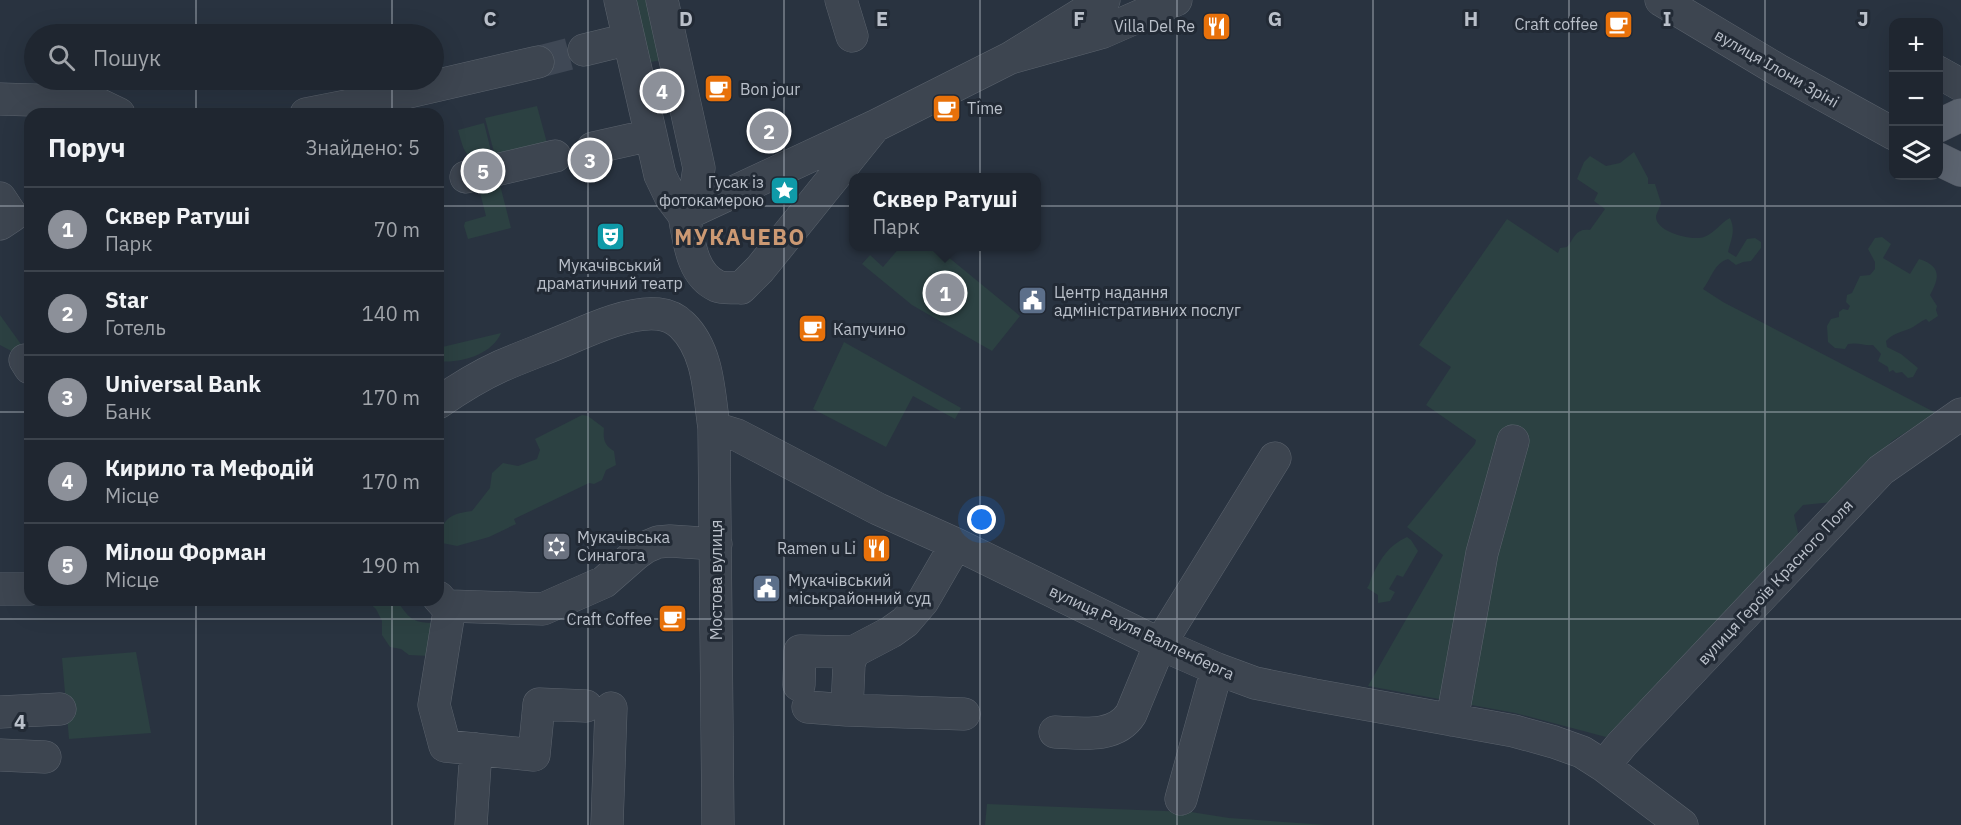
<!DOCTYPE html>
<html lang="uk">
<meta charset="utf-8">
<style>
:root{--surface:#1f2630;--page:#272e38;--text:#f1f3f6;--muted:#a1a5ab;--line:#3c434c;--accent:#8c9099}
body{margin:0;font-family:"IBM Plex Sans",sans-serif;background:var(--page);color:var(--text)}
.controls{position:absolute;right:18px;top:18px;display:grid;overflow:hidden;border-radius:12px;box-shadow:0 6px 24px #0002}
.controls button{width:54px;height:54px;display:grid;place-items:center;padding:0;border:0;border-bottom:2px solid var(--line);background:var(--surface);color:var(--text);font:30px sans-serif}
.you{position:absolute;left:982px;top:520px;width:21px;height:21px;margin:-15px;border:4px solid #fff;border-radius:50%;background:#1a73e8;box-shadow:0 0 0 9px #1a73e833}
.badge{display:grid;place-items:center;width:39px;height:39px;border-radius:50%;background:var(--accent);color:#fff;font-size:20px;font-weight:700}
.pin{position:absolute;translate:-50% -50%;border:3px solid #fff;box-shadow:0 2px 6px #0006}
.popup{position:absolute;left:849px;top:173px;width:192px;height:78px;box-sizing:border-box;display:grid;place-content:center;border-radius:12px;background:var(--surface);filter:drop-shadow(0 2px 4px #0005);font-size:20px;white-space:nowrap;color:var(--muted)}
.popup b{font-size:22px;color:var(--text)}
.popup::after{content:'';position:absolute;left:50%;top:100%;margin-left:-12px;border:12px solid transparent;border-top-color:var(--surface)}
.list{margin:0;padding:0;list-style:none}
h2{display:flex;justify-content:space-between;align-items:center;height:78px;margin:0;padding:0 24px;font-size:26px}
h2 small{font-size:20px;font-weight:400;color:var(--muted)}
.list li{display:grid;grid-template-columns:39px 1fr auto;gap:18px;align-items:center;box-sizing:border-box;height:84px;padding:0 24px;border-top:2px solid var(--line)}
.list b{display:block;font-size:22px;white-space:nowrap}
.list p{margin:0;font-size:20px;white-space:nowrap;color:var(--muted)}
.list em{font-size:20px;font-style:normal;color:var(--muted)}
.icon{flex:none;width:33px;height:33px;fill:none;stroke:currentColor;stroke-width:2;stroke-linecap:round;stroke-linejoin:round}
.map{position:relative;flex:none;width:1961px;height:825px;overflow:hidden}
.search{position:absolute;background:var(--surface);box-shadow:0 6px 24px #0002;left:24px;top:24px;width:420px;height:66px;display:flex;align-items:center;gap:15px;box-sizing:border-box;padding:0 21px;border-radius:33px;color:var(--muted);font-size:22px}
.panel{position:absolute;background:var(--surface);box-shadow:0 6px 24px #0002;left:24px;top:108px;width:420px;height:498px;border-radius:18px}
.map>svg:first-child{display:block}
.green{fill:#2c4142}
.lines{fill:none;stroke-linecap:round;stroke-linejoin:round}
.minor-tunnel{stroke:#3f4855;stroke-width:32;stroke-dasharray:32 16;stroke-linecap:butt}
.minor-casing{stroke:#5b636d;stroke-width:33}
.major-casing{stroke:#474e59;stroke-width:34}
.minor{stroke:#3d4550;stroke-width:32}
.major{stroke:#5c6470;stroke-width:33}
.grid{fill:none;stroke:#bac0ca;stroke-width:1.5;stroke-opacity:0.55}
.labels{text-anchor:middle;stroke-width:6;stroke-linejoin:round;paint-order:stroke}
.poi-label{font-size:16px;fill:#bac0ca;stroke:#222a35;text-anchor:start}
.street-label{font-size:16px;fill:#bac0ca;stroke:#222a35}
.district-label{font-size:22px;font-weight:bold;letter-spacing:1.5px;fill:#cc9973;stroke:#222a35}
.grid-label{font-size:20px;text-anchor:middle;font-weight:bold;fill:#bac0ca;stroke:#222a35;stroke-width:6;stroke-linejoin:round;paint-order:stroke}
</style>
<div class="map">
<svg width="1961" height="825" viewBox="0 0 1961 825">
<rect width="100%" height="100%" fill="#293340"/>
<!-- green -->
<path class="green" d="M632 0H652L666 59 646 63Z
M537 106 547 143 495 156 485 118Z
M484 123 492 155C464 161 465 154 458 130Z
M1634 152 1648 178V184H1655L1661 203C1660 207 1657 213 1656 216 1655 232 1692 241 1704 237 1715 233 1720 223 1730 218 1736 231 1731 239 1728 252L1736 257 1747 239 1755 238 1761 242V248L1751 261 1743 262 1736 265 1728 259C1714 263 1711 279 1703 289L1723 302 1936 413 1892 441 1833 502 1803 505 1794 515 1799 537 1606 737 1515 713 1368 686 1443 555 1407 527 1475 444 1476 440 1426 405 1451 367 1419 345 1507 219 1558 253 1560 248 1567 247C1575 237 1576 228 1590 230L1605 209 1594 201 1598 193 1577 179 1584 162 1590 156 1606 166 1620 163Z
M499 181 511 228 468 239 464 226 465 222 486 216 479 189Z
M1882 237 1891 244 1883 258 1910 274 1919 259C1941 266 1940 277 1930 295L1937 306 1936 310 1938 316 1929 322 1926 319C1921 321 1918 324 1913 327 1904 332 1894 332 1886 341L1887 347 1901 354 1918 368 1913 377 1908 378 1902 372 1896 373 1893 370 1889 372 1888 367 1878 361 1881 354 1873 345C1864 346 1858 342 1848 344L1845 349 1835 348 1828 342 1827 326 1831 319 1839 317V312L1843 309 1848 310 1850 306 1846 302 1847 295 1852 293 1860 276 1870 275 1875 269V262L1868 249 1875 238Z
M901 246 936 247 1020 316 992 351 912 305 862 264 870 255 883 267Z
M0 315 23 347 15 353 0 345Z
M501 333C492 355 459 364 438 361V348Z
M844 342 961 408 955 419 913 396 886 447 813 409Z
M582 415 588 416 604 428C603 439 604 445 614 451L616 465 606 470 602 480 594 484 589 483 514 519 516 524 489 537 457 546 442 543 439 536C445 516 452 514 472 511L490 488 492 473 503 463 518 466 537 459 540 450 535 439Z
M1407 537 1411 540 1418 551 1403 577 1397 575 1389 589 1395 592 1390 601 1378 603V595L1367 588C1370 584 1370 581 1372 576 1381 558 1389 545 1407 537Z
M366 600H400V605C410 619 413 622 431 623L436 635 431 656 409 655 401 649 390 647 382 635V621L376 609Z
M136 652 151 733 69 739 62 658Z
M987 804 1191 812 1229 818 1326 825H985Z"/>
<g class="lines">
<!-- minor-tunnel -->
<path class="minor-tunnel" d="M538 62 584 50"/>
<defs>
<path id="minor" d="M620 0 660 175 671 198 684 215 695 194 699 168 662 0
M841 0 852 36
M1104 0 1010 58 1103 32 1176 0
M1661 0 1778 70 1894 134
M584 50 629 39
M1938 72 1961 85
M0 99 94 102 119 114
M306 114 357 104 538 62
M875 126 760 269 741 288C734 287 724 289 717 286 691 274 689 240 684 215Z
M875 126 1010 58
M593 148 651 135
M466 177 555 156
M0 198 12 216 0 224
M25 360 30 368
M438 403C458 389 479 376 501 366 524 356 547 348 570 338 593 328 631 311 658 314 667 315 675 318 682 325 709 351 709 394 714 428L718 825
M714 428 737 435 878 509 956 544 1160 644 1217 669 1255 683 1314 695 1514 731 1554 742 1582 752 1604 766 1682 825
M0 589H30
M438 597 446 606H450L543 609 604 582 636 554 646 547 658 542 670 541 716 544
M450 606 434 705 445 746 534 755 539 704 586 706
M853 652 849 664 847 710 964 714
M799 685 800 651 853 652 891 632 905 622 923 601 956 544
M808 707 847 710
M0 712 60 709
M1452 720 1482 553 1513 441
M1055 732C1081 733 1115 739 1131 714L1160 644 1275 458
M0 755 45 757
M1604 766 1622 744 1881 470 1961 414
M1181 799 1217 669
M471 825 476 749
M607 825 611 708"/>
<path id="major" d="M1938 126 1961 115
M1938 159 1961 170"/>
</defs>
<!-- minor casing -->
<use href="#minor" class="minor-casing"/>
<!-- major casing -->
<use href="#major" class="major-casing"/>
<!-- minor -->
<use href="#minor" class="minor"/>
<!-- major -->
<use href="#major" class="major"/>
</g>
<!-- grid -->
<path class="grid" d="M196 0V34M392 0V34M588 0V825M784 0V825M980 0V825M1177 0V825M1373 0V825M1569 0V825M1765 0V825M196 80V114M392 80V114M0 206H30M438 206H1961M0 412H30M438 412H1961M196 600V825M392 600V825M0 619H1961"/>
<!-- icons -->
<defs>
<symbol id="cafe-square" viewBox="-11 -11 22 22"><rect x="-9" y="-9" width="18" height="18" rx="4" fill="#e8710a" stroke="#222a35"/><path d="M-5.5-4.5H6V0H3Q3 3.5 0 3.5H-2.5Q-5.5 3.5-5.5 0ZM3-3.2v2h1.7v-2ZM-6 4.5H4V6H-6Z" fill="#fff"/></symbol>
<symbol id="restaurant-square" viewBox="-11 -11 22 22"><rect x="-9" y="-9" width="18" height="18" rx="4" fill="#e8710a" stroke="#222a35"/><path d="M-5-6h1v4h1v-4h1v4h1v-4h1v5L-1.5 .5V6h-2V.5L-5-1ZM5-6V6H3V1.5H1.5Q1.5-4 5-6Z" fill="#fff"/></symbol>
<symbol id="sight-square" viewBox="-11 -11 22 22"><rect x="-9" y="-9" width="18" height="18" rx="4" fill="#0f9aa8" stroke="#222a35"/><path d="M0-6L1.8-2.2L6-1.7L2.9 1.2L3.7 5.4L0 3.3L-3.7 5.4L-2.9 1.2L-6-1.7L-1.8-2.2Z" fill="#fff"/></symbol>
<symbol id="theatre-square" viewBox="-11 -11 22 22"><rect x="-9" y="-9" width="18" height="18" rx="4" fill="#0f9aa8" stroke="#222a35"/><path d="M-5-5.5Q0-4 5-5.5V0Q5 5 0 6Q-5 5-5 0ZM-3.3-2.5H-1v1.5H-3.3ZM1-2.5H3.3v1.5H1ZM-2.8 1Q0 5.5 2.8 1Z" fill="#fff"/></symbol>
<symbol id="civic-square" viewBox="-11 -11 22 22"><rect x="-9" y="-9" width="18" height="18" rx="4" fill="#5c6f8a" stroke="#222a35"/><path d="M-.6-6.5H3V-4.5H.6V-3L4-1V1h2V6H-6V1h2V-1L-.6-3ZM-1.2 2.5V6h2.4V2.5Z" fill="#fff"/></symbol>
<symbol id="synagogue-square" viewBox="-11 -11 22 22"><rect x="-9" y="-9" width="18" height="18" rx="4" fill="#6b7280" stroke="#222a35"/><path d="M0-6.5L5.6 3.2H-5.6ZM0 6.5L5.6-3.2H-5.6Z" fill="#fff"/></symbol>
</defs>
<g fill-rule="evenodd">
<use href="#cafe-square" x="1602" y="8" width="33" height="33"/>
<use href="#restaurant-square" x="1200" y="10" width="33" height="33"/>
<use href="#cafe-square" x="702" y="72" width="33" height="33"/>
<use href="#cafe-square" x="930" y="92" width="33" height="33"/>
<use href="#sight-square" x="768" y="174" width="33" height="33"/>
<use href="#theatre-square" x="594" y="220" width="33" height="33"/>
<use href="#civic-square" x="1016" y="284" width="33" height="33"/>
<use href="#cafe-square" x="796" y="312" width="33" height="33"/>
<use href="#synagogue-square" x="540" y="530" width="33" height="33"/>
<use href="#restaurant-square" x="860" y="532" width="33" height="33"/>
<use href="#civic-square" x="750" y="572" width="33" height="33"/>
<use href="#cafe-square" x="656" y="602" width="33" height="33"/>
</g>
<g class="labels">
<!-- poi labels -->
<g class="poi-label">
<text x="1598" y="30" text-anchor="end">Craft coffee</text>
<text x="1195" y="32" text-anchor="end">Villa Del Re</text>
<text x="740" y="95">Bon jour</text>
<text x="967" y="114">Time</text>
<text x="764" y="188" text-anchor="end">Гусак із<tspan x="764" dy="18">фотокамерою</tspan></text>
<text x="610" y="271" text-anchor="middle">Мукачівський<tspan x="610" dy="18">драматичний театр</tspan></text>
<text x="1054" y="298">Центр надання<tspan x="1054" dy="18">адміністративних послуг</tspan></text>
<text x="833" y="335">Капучино</text>
<text x="577" y="543">Мукачівська<tspan x="577" dy="18">Синагога</tspan></text>
<text x="856" y="554" text-anchor="end">Ramen u Li</text>
<text x="788" y="586">Мукачівський<tspan x="788" dy="18">міськрайонний суд</tspan></text>
<text x="652" y="625" text-anchor="end">Craft Coffee</text>
</g>
<!-- street labels -->
<g class="street-label">
<text transform="translate(1777 68) rotate(30)" y="6">вулиця Ілони Зріні</text>
<text transform="translate(716 580) rotate(-90)" y="6">Мостова вулиця</text>
<text transform="translate(1775 582) rotate(-47)" y="6">вулиця Героїв Красного Поля</text>
<text transform="translate(1142 632) rotate(25)" y="6">вулиця Рауля Валленберга</text>
</g>
<!-- district labels -->
<g class="district-label">
<text x="740" y="245">МУКАЧЕВО</text>
</g>
</g>
<g class="grid-label">
<text x="490" y="26">C</text>
<text x="686" y="26">D</text>
<text x="882" y="26">E</text>
<text x="1079" y="26">F</text>
<text x="1275" y="26">G</text>
<text x="1471" y="26">H</text>
<text x="1667" y="26">I</text>
<text x="1863" y="26">J</text>
<text x="20" y="729">4</text>
</g>
</svg>
<div class="controls">
<button>+</button>
<button>−</button>
<button><svg class="icon" aria-label="layers" viewBox="0 0 24 24"><path d="M12 4l9 5-9 5-9-5zM3 14l9 5 9-5"/></svg></button>
</div>
<div class="you"></div>
<div class="pin badge" style="left:945px;top:293px">1</div>
<div class="popup"><b>Сквер Ратуші</b>Парк</div>
<div class="pin badge" style="left:769px;top:131px">2</div>
<div class="pin badge" style="left:590px;top:160px">3</div>
<div class="pin badge" style="left:662px;top:91px">4</div>
<div class="pin badge" style="left:483px;top:171px">5</div>
<div class="search"><svg class="icon" aria-label="search" viewBox="0 0 24 24"><circle cx="10" cy="10" r="6"/><path d="M15 15l6 6"/></svg>Пошук</div>
<section class="panel">
<h2>Поруч<small>Знайдено: 5</small></h2>
<ul class="list">
<li><span class="badge">1</span><div><b>Сквер Ратуші</b><p>Парк</p></div><em>70 m</em></li>
<li><span class="badge">2</span><div><b>Star</b><p>Готель</p></div><em>140 m</em></li>
<li><span class="badge">3</span><div><b>Universal Bank</b><p>Банк</p></div><em>170 m</em></li>
<li><span class="badge">4</span><div><b>Кирило та Мефодій</b><p>Місце</p></div><em>170 m</em></li>
<li><span class="badge">5</span><div><b>Мілош Форман</b><p>Місце</p></div><em>190 m</em></li>
</ul>
</section>
</div>
